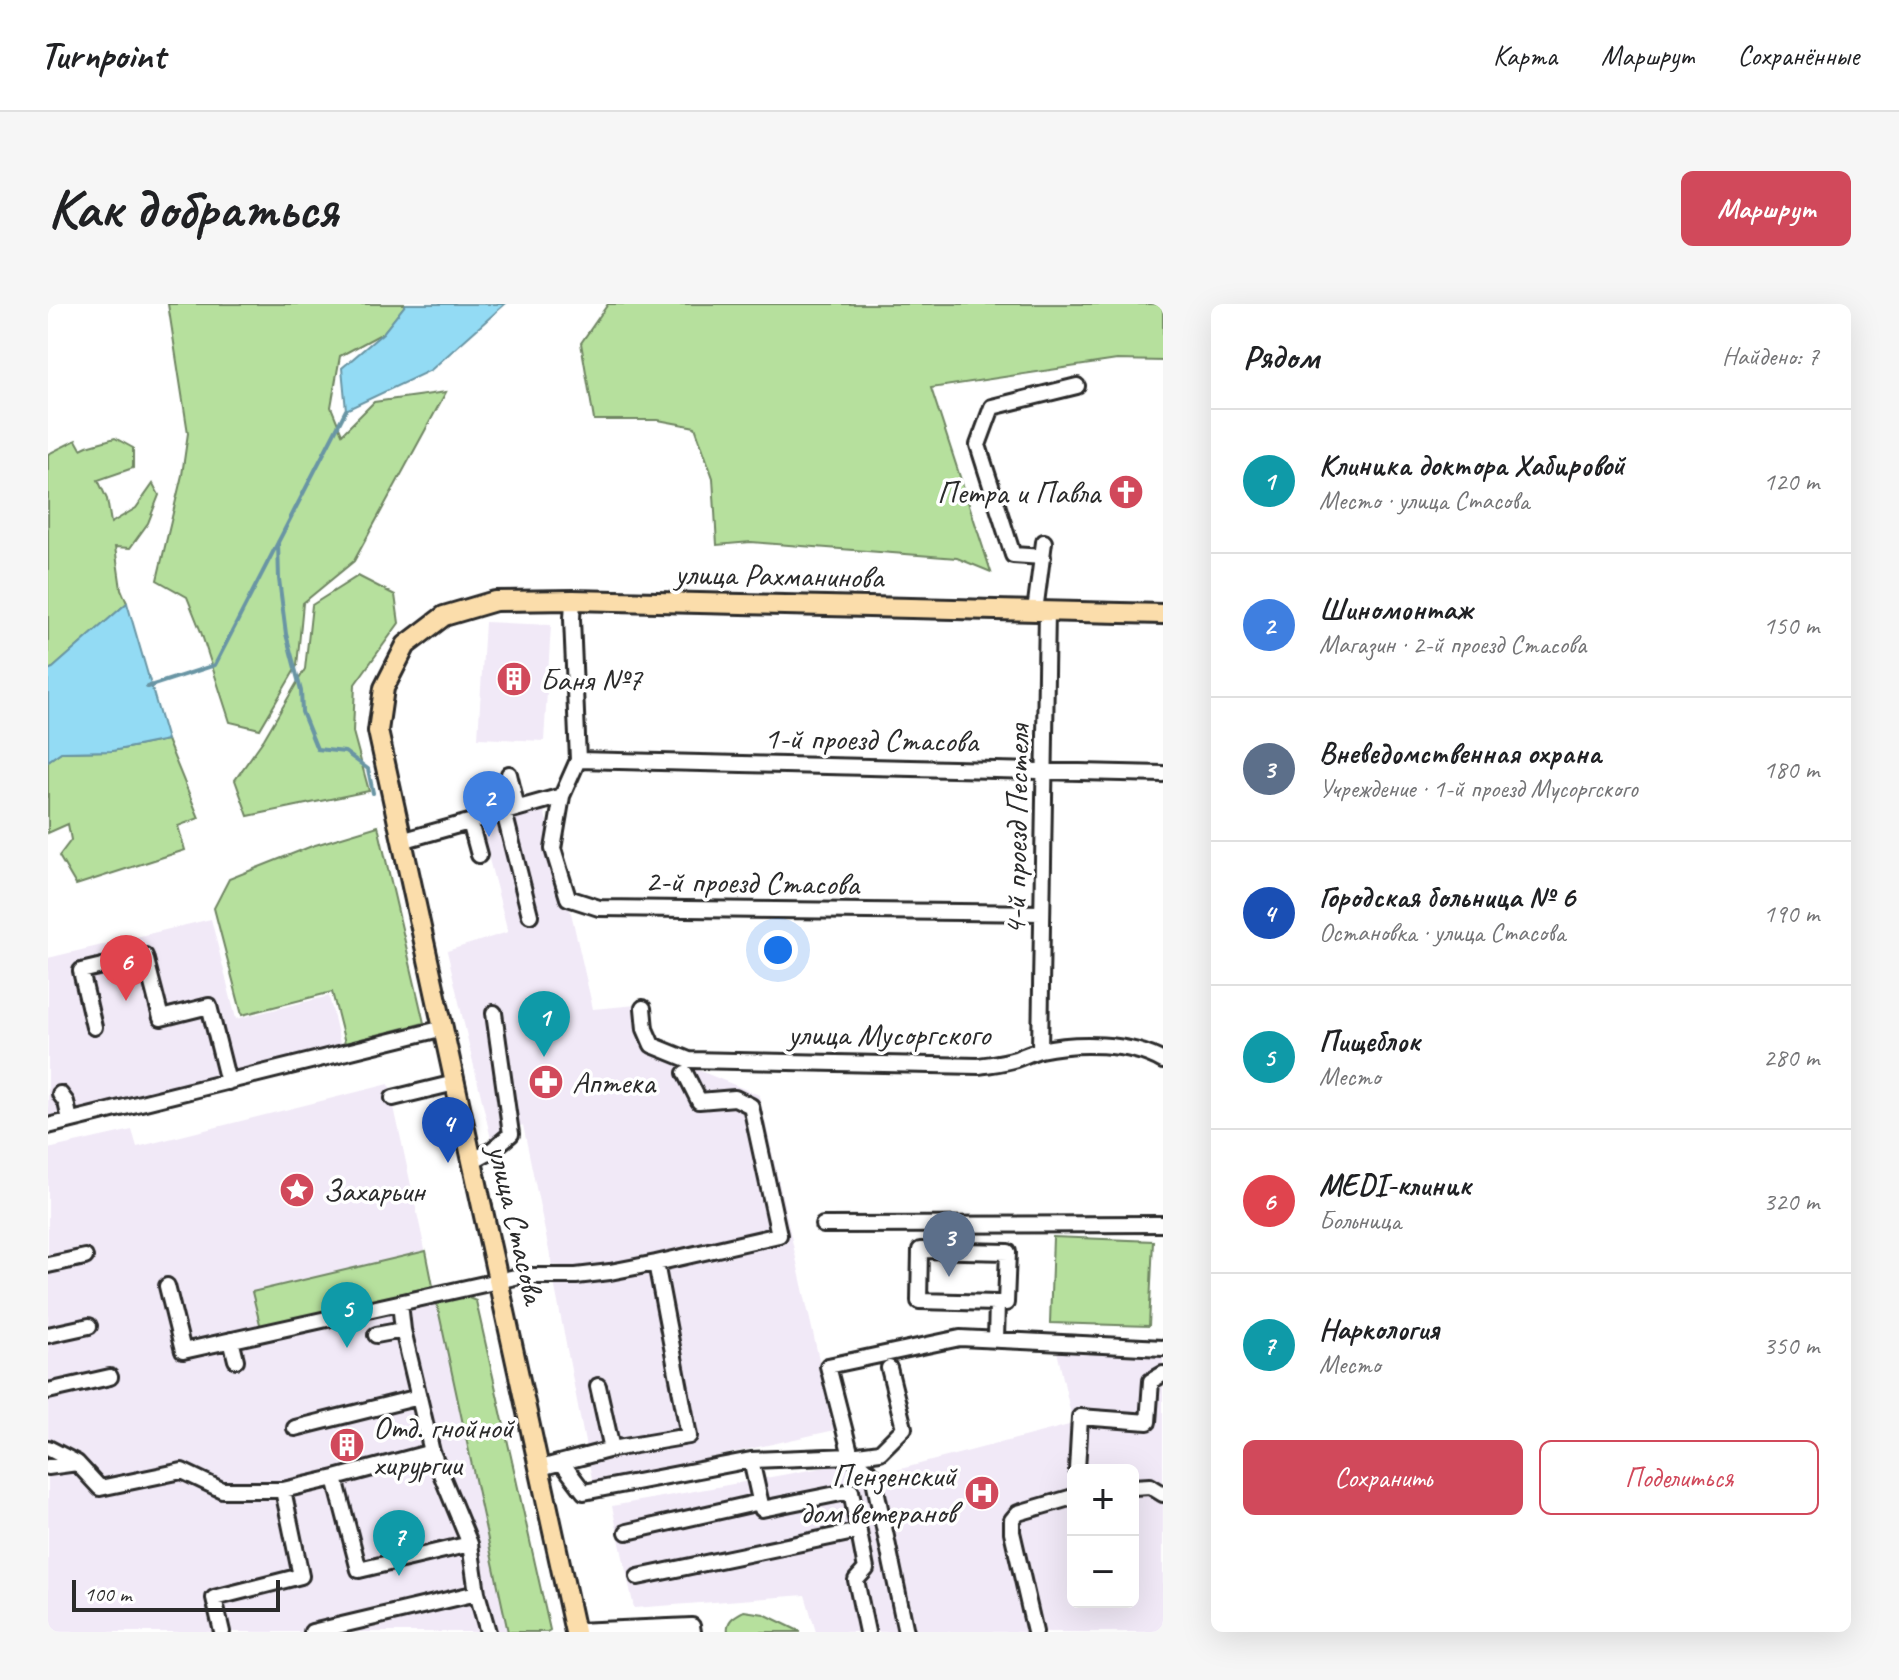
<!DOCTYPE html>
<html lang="ru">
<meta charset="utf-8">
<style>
:root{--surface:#fff;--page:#f6f6f6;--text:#202124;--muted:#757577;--line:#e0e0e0;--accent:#d1495b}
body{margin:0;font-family:Caveat,sans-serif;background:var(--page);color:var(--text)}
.controls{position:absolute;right:24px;bottom:24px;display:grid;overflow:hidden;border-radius:12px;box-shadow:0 8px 32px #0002}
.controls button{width:72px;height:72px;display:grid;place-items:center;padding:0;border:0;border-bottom:2px solid var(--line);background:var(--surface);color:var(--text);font:40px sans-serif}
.scale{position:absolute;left:24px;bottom:20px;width:208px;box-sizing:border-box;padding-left:8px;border:4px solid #2b2b2b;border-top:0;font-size:22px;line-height:28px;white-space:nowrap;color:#2b2b2b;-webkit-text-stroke:6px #fff;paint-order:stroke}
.you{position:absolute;left:730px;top:646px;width:28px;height:28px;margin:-20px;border:6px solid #fff;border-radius:50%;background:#1a73e8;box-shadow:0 0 0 12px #1a73e833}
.badge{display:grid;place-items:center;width:52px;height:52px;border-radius:50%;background:var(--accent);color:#fff;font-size:26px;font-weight:700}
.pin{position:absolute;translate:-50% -66px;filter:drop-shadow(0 2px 4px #0008)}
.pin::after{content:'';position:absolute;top:42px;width:28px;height:24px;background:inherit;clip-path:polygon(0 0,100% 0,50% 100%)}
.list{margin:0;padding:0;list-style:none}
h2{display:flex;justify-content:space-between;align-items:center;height:104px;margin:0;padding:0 32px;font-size:34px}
h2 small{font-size:26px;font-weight:400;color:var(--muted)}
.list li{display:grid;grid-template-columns:52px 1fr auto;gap:24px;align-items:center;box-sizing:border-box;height:144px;padding:0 32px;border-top:2px solid var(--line)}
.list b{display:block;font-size:30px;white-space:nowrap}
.list p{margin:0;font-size:26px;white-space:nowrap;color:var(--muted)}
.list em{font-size:26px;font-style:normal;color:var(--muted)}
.actions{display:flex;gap:16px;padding:24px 32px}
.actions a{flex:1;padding:18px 0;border:2px solid var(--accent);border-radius:12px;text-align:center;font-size:28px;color:var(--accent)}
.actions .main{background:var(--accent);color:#fff}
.map{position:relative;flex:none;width:1115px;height:1328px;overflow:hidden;border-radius:12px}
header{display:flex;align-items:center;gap:48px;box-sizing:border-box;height:112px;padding:0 40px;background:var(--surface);border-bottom:2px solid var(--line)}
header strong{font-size:38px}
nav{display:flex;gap:44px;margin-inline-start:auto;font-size:28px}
.intro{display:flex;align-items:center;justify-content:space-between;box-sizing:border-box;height:192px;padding:0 48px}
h1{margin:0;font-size:56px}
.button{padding:20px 36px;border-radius:12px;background:var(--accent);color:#fff;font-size:28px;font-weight:700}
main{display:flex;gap:48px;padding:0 48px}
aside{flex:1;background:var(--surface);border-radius:12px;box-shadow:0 8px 32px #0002}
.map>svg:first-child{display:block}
.built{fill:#f1e9f7;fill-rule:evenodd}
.green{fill:#b6e09d;stroke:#708664;stroke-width:2}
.water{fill:#93dbf4;stroke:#6995a4;stroke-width:2}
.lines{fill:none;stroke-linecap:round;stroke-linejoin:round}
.stream{stroke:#6995a4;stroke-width:4}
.minor-casing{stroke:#2b2b2b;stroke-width:20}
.major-casing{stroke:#2b2b2b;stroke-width:24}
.minor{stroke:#fff;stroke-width:14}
.major{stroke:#fbddab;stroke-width:18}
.labels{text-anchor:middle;stroke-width:7;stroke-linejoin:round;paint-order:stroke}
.poi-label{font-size:32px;fill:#2b2b2b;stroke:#fff;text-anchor:start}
.street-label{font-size:32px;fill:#2b2b2b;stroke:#fff}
</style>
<header>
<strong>Turnpoint</strong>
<nav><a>Карта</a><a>Маршрут</a><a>Сохранённые</a></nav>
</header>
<div class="intro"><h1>Как добраться</h1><a class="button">Маршрут</a></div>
<main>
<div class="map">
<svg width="1115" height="1328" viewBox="0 0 1115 1328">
<rect width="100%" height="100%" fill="#fff"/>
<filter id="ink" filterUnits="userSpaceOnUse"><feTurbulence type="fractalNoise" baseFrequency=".0125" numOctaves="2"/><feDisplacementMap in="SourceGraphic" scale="16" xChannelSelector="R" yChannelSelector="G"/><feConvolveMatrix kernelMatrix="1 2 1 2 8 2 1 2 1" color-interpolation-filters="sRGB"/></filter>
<g filter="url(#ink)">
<!-- built -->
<path class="built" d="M437 318 503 321 496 437 430 434Z
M493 495 524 613 545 705 589 701 596 744 711 791 787 1126 545 1180 506 978H528L527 963 504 961 475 821 443 835 399 647 460 628 430 513Z
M163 615 188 715 281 692 293 743 0 814V654Z
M341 780 460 1328H0V845L84 826 89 843Z
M1009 1047 1115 1052V1328H768L757 1291 586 1304 564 1202 795 1160 820 1172 838 1176 837 1169 1025 1120ZM1025 1166H1085V1298H1025Z"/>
<!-- green -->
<path class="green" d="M120 0H358L335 29 292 52 283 103 294 130 326 98 398 88 306 257 255 299 249 362 212 425 182 418 153 328 139 293 109 276 134 171 140 129Z
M560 0H1115V57L1069 56 883 84 943 268 909 254 703 238 669 241 665 174 647 123 610 116H546L533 39Z
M67 134 85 144V164L50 176 59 195 63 219 88 204 105 180 111 191 100 219 82 244 67 243 73 285 79 299 5 364 0 366V150L28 136 33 145 39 142Z
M310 272 347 291 351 319 307 380 305 428 321 487 200 512 187 476 216 435 257 365 264 301Z
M119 436 151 514 130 522 137 546 28 581 11 552 23 536 20 520 0 529V457L13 448 64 447Z
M330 522 376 719 297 739 284 688 194 711 166 604 181 575 264 542Z
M1005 933 1105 937 1101 1022 1002 1019Z
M378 947 385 982 213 1024 204 988Z
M416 992 428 997 502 1326 499 1328H460L389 1000 402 994Z
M696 1307 716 1310 753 1328H680C678 1316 687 1312 696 1307Z"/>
<!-- water -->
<path class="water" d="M358 0H457L383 66 298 106 294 64 335 29Z
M79 299 119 436 64 447 13 448 0 457V366L5 364Z"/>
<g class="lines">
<!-- stream -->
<path class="stream" d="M230 238 231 275 238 330 253 387 254 408 269 445 297 448 320 465 325 489
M99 383 167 361 298 106"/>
<defs>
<path id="minor" d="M995 253 965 251 930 141 944 103 1029 82
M987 307 996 238
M530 456 1115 470
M461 470 469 504
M514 492 505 545 520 594 551 604 994 609
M456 508 482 611
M422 518 431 551
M353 537 514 492 530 456 524 315 525 296
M595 704 597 725 604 741 641 756 931 762C943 760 956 759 968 755 976 752 984 748 992 746 1028 738 1082 738 1115 757
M46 723 33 667 97 652 113 714 161 702 180 778
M992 746 999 307
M12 790 18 798 22 816
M345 794 407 779
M0 822 396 724
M424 857 444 846 463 830 446 709
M775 921 1115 920
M608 959 731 931 703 802 687 794 651 797 637 769
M0 961 37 953
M119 982 135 1047 472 972H528L562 968 608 959 641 1132 564 1145 492 1164
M352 999 355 1026 384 1148 422 1240 429 1289 440 1328
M0 1031 41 1022
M328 1031 355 1026
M948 1035 949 999 871 997 872 946 960 948 958 999H949
M183 1036 188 1056
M841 1064 856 1124 832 1148 803 1152 780 1062 912 1034 1115 1044
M550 1082 564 1145
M0 1087 62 1073
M247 1124 371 1093
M0 1144 29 1159
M703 1156 714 1205 803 1187 818 1265 808 1276 819 1328
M514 1159 536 1188 703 1156 803 1152 825 1171 858 1328
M0 1163 29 1159 52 1184 134 1167 174 1186H235L287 1174 384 1148
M1029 1166 1032 1113 1100 1118 1103 1077 1115 1070
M287 1174 311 1266 422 1240
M1085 1183 1102 1182 1115 1190
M579 1228 712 1198
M590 1273 811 1227
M527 1327 644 1322 645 1328
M174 1328 166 1294 253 1272 235 1186
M264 1328 429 1289
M987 1328 964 1228V1216L970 1209 1025 1193"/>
<path id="major" d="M527 1328 330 427 336 384 358 341 396 312 447 297 525 296 1115 310"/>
</defs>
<!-- minor casing -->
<use href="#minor" class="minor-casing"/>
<!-- major casing -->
<use href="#major" class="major-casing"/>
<!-- minor -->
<use href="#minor" class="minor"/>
<!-- major -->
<use href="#major" class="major"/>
</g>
</g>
<!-- icons -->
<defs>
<symbol id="church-disc" viewBox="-11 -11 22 22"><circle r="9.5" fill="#d1495b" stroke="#fff"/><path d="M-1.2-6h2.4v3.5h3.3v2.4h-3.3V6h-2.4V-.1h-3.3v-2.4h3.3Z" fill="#fff"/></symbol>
<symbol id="building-disc" viewBox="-11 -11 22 22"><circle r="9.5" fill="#d1495b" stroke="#fff"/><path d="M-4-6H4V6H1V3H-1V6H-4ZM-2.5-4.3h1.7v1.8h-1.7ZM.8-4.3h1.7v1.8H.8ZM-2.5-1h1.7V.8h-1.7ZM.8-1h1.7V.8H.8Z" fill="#fff"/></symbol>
<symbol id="pharmacy-disc" viewBox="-11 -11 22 22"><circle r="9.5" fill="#d1495b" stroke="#fff"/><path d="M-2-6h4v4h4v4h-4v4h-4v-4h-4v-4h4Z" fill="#fff"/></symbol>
<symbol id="sight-disc" viewBox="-11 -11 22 22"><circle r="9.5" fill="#d1495b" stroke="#fff"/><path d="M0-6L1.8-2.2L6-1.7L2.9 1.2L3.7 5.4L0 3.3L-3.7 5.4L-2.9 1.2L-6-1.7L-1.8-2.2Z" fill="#fff"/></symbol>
<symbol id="hospital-disc" viewBox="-11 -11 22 22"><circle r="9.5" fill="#d1495b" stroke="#fff"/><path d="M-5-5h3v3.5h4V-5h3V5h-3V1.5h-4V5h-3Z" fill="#fff"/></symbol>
</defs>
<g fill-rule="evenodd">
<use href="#church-disc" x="1058" y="168" width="40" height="40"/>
<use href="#building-disc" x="446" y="355" width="40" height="40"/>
<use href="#pharmacy-disc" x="478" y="758" width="40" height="40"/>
<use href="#sight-disc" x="229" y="866" width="40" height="40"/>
<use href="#building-disc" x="279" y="1121" width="40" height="40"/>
<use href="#hospital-disc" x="914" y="1169" width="40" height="40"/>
</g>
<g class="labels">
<!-- poi labels -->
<g class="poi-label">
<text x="1052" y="199" text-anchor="end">Петра и Павла</text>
<text x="492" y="386">Баня №7</text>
<text x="524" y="789">Аптека</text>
<text x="275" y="897">Захарьин</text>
<text x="325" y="1134">Отд. гнойной<tspan x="325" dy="37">хирургии</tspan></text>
<text x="908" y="1182" text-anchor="end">Пензенский<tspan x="908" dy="37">дом ветеранов</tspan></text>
</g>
<!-- street labels -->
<g class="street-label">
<text transform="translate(731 271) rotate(1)" y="11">улица Рахманинова</text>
<text transform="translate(823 435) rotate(1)" y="11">1-й проезд Стасова</text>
<text transform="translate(968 526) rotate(-89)" y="11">4-й проезд Пестеля</text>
<text transform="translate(704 578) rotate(1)" y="11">2-й проезд Стасова</text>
<text x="841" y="741">улица Мусоргского</text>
<text transform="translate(469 920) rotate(77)" y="11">улица Стасова</text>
</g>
</g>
</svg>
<div class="controls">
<button>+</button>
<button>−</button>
</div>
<div class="scale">100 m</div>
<div class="you"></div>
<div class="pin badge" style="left:496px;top:753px;background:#0f9aa8">1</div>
<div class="pin badge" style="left:441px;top:533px;background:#3f7fe0">2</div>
<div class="pin badge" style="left:901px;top:973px;background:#5c6f8a">3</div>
<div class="pin badge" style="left:400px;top:859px;background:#1a4fb4">4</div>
<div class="pin badge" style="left:299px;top:1044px;background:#0f9aa8">5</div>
<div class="pin badge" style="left:78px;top:697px;background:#e0444e">6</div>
<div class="pin badge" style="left:351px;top:1272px;background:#0f9aa8">7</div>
</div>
<aside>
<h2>Рядом<small>Найдено: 7</small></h2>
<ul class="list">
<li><span class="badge" style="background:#0f9aa8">1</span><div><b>Клиника доктора Хабировой</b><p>Место · улица Стасова</p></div><em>120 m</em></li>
<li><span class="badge" style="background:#3f7fe0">2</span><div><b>Шиномонтаж</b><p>Магазин · 2-й проезд Стасова</p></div><em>150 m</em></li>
<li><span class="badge" style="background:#5c6f8a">3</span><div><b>Вневедомственная охрана</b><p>Учреждение · 1-й проезд Мусоргского</p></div><em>180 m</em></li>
<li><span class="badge" style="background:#1a4fb4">4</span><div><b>Городская больница № 6</b><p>Остановка · улица Стасова</p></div><em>190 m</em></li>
<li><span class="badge" style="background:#0f9aa8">5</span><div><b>Пищеблок</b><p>Место</p></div><em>280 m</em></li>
<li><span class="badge" style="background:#e0444e">6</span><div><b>MEDI-клиник</b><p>Больница</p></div><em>320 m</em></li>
<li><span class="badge" style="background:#0f9aa8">7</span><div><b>Наркология</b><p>Место</p></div><em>350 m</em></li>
</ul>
<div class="actions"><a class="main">Сохранить</a><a>Поделиться</a></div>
</aside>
</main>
